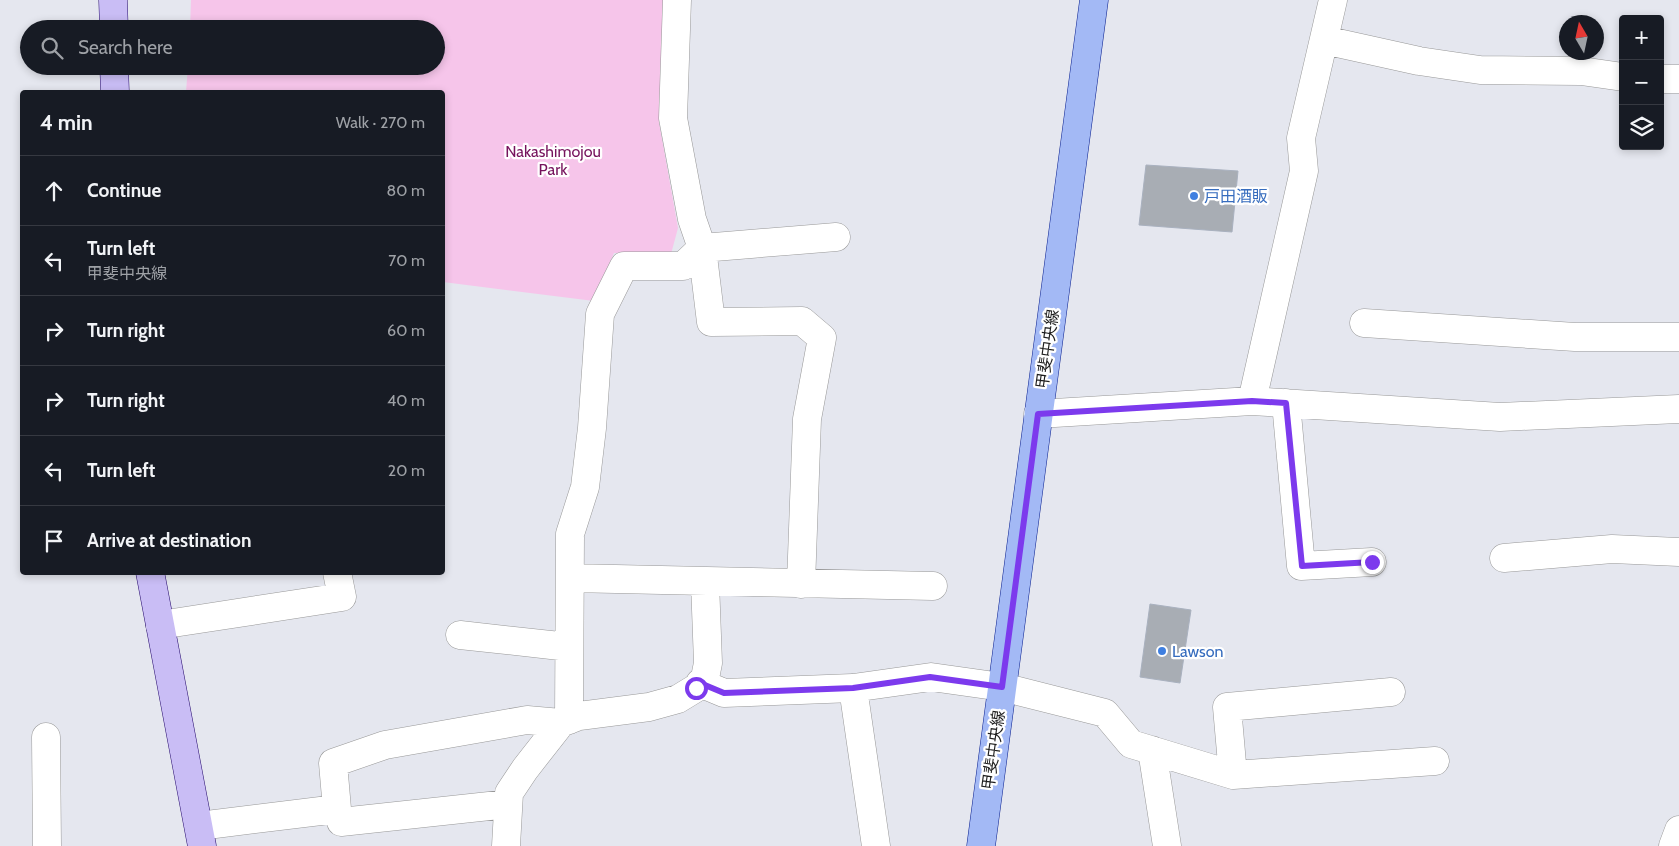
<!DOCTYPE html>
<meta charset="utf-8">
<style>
:root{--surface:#171b24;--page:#20242c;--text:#f1f3f6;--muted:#9ea1a6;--line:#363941}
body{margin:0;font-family:Cabin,"Noto Sans JP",sans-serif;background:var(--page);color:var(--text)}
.controls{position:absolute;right:15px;top:15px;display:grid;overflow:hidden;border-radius:5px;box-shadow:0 2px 8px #0003}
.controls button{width:45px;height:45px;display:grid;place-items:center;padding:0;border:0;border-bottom:1px solid var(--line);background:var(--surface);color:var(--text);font:25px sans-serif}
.compass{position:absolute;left:1559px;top:15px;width:45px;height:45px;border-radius:50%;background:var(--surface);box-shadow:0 2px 8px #0003;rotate:351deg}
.stop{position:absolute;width:15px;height:15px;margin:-11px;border:4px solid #7c3aed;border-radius:50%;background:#fff}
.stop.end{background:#7c3aed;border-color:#fff;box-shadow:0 1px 5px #0008}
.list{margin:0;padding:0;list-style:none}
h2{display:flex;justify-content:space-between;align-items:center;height:65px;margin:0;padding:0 20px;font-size:21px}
h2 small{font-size:16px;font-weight:400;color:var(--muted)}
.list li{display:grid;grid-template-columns:32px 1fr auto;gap:15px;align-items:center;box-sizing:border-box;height:70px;padding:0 20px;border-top:1px solid var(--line)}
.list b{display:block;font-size:19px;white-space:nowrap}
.list p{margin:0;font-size:16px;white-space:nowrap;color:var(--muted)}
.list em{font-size:16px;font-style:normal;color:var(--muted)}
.icon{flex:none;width:28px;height:28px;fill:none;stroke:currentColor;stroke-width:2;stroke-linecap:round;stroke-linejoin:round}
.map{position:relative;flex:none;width:1679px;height:846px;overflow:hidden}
.search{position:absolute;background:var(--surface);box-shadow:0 2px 8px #0003;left:20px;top:20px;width:425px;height:55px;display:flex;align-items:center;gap:12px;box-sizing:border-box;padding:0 18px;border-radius:28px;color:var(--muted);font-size:19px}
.panel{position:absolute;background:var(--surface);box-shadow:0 2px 8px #0003;left:20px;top:90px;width:425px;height:485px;border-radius:5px}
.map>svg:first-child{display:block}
.park{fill:#f6c5ea}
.building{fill:#a8adb4;stroke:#a9b1bf}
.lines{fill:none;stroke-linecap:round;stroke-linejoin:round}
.street-casing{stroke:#989898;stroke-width:29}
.secondary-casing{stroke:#270c6e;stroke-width:29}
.primary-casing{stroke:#0a208f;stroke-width:29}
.street{stroke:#fff;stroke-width:28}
.secondary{stroke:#c9bdf5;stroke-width:28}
.primary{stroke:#a3b9f5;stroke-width:28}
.route{stroke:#7c3aed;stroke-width:6}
.shop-dot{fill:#3f7fe0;stroke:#fff;stroke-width:2}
.labels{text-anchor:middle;stroke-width:4.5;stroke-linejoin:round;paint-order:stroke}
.park-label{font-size:16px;fill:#76135d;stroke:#fff}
.shop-label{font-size:16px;fill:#366cbe;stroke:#fff;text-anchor:start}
.street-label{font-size:16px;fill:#1e1e1e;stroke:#fff}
</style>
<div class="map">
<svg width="1679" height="846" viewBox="0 0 1679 846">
<rect width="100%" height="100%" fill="#e5e7ef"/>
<!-- park -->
<path class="park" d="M191 0H664L659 122 678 228 671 254 614 253 594 301 443 282 442 92H186L188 66H436V29H190Z"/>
<!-- building -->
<path class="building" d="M1146 165 1238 171 1232 232 1139 225Z
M1150 604 1191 610 1180 683 1140 677Z"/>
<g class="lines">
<defs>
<path id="street" d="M677 0 673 118 692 219 702 248 711 322 802 321 822 338 807 419 801 584
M1324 40 1419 61 1480 70 1581 71 1623 77
M1660 79H1679
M1364 323 1575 337H1679
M1252 401 1304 171 1301 138 1333 0
M1286 403 1301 566 1372 562
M1038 414 1252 401 1500 417 1679 409
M1504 558 1612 549 1679 552
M570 578 933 586
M160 625 342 597 337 572
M460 635 569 647
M700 683 724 693 853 688 931 677 1002 687 1105 713 1131 744 1233 775 1435 761
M853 688 876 846
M569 720 570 534 585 487 592 428 600 314 624 266H683L702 248 836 237
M46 737 47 846
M1152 750 1167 846
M1233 775 1227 707 1391 692
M337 809 333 763 385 745 527 720 561 723
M199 826 337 809 341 822 508 804
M506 846 509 793 525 769 561 723 579 716 649 707 678 699 696 688 705 678 708 663 705 582
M1673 846 1679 830"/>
<path id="secondary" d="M113 0 114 29
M114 66 115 92
M150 572 202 846"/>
<path id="primary" d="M981 846 1094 0"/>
</defs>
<!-- street casing -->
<use href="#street" class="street-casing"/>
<!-- secondary casing -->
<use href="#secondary" class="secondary-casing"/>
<!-- primary casing -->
<use href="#primary" class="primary-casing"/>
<!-- street -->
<use href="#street" class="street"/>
<!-- secondary -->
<use href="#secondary" class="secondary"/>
<!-- primary -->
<use href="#primary" class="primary"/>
</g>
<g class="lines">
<!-- route -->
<path class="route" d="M696 688 700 683 724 693 853 688 930 677 1002 687 1038 414 1252 401 1286 403 1302 566 1372 562"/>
</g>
<!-- markers -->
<g class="shop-dot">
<circle cx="1194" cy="196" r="5"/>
<circle cx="1162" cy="651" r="5"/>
</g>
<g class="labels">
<!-- park labels -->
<g class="park-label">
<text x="553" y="157">Nakashimojou<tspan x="553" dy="18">Park</tspan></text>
</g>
<!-- shop labels -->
<g class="shop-label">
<text x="1204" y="202">戸田酒販</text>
<text x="1172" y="657">Lawson</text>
</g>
<!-- street labels -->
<g class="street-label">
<text transform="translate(1047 349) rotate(-82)" y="6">甲斐中央線</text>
<text transform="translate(993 750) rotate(-82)" y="6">甲斐中央線</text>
</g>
</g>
</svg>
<div class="controls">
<button>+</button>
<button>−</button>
<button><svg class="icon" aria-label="layers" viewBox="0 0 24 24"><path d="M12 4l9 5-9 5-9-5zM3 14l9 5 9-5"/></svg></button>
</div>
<svg class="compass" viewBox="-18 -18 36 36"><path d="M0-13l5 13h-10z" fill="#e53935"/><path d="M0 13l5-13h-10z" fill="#9ea1a6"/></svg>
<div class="stop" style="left:696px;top:688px"></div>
<div class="stop end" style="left:1372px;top:562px"></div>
<div class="search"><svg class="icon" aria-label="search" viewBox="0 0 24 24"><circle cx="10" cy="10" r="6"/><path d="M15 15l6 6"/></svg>Search here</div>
<section class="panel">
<h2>4 min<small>Walk · 270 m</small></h2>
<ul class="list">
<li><svg class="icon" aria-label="ahead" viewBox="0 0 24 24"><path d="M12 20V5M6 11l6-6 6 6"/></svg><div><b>Continue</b></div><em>80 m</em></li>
<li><svg class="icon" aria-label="left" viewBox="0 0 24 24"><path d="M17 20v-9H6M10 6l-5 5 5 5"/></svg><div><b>Turn left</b><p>甲斐中央線</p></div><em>70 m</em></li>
<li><svg class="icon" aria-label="right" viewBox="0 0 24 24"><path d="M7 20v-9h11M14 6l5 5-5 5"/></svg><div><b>Turn right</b></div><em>60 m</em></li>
<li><svg class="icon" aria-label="right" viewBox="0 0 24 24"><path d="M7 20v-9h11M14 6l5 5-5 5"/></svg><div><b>Turn right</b></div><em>40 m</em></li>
<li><svg class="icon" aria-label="left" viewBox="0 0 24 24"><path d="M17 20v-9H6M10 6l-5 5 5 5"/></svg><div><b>Turn left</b></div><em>20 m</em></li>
<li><svg class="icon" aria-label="arrive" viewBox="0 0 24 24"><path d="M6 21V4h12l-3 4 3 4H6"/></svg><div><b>Arrive at destination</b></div></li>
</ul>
</section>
</div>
